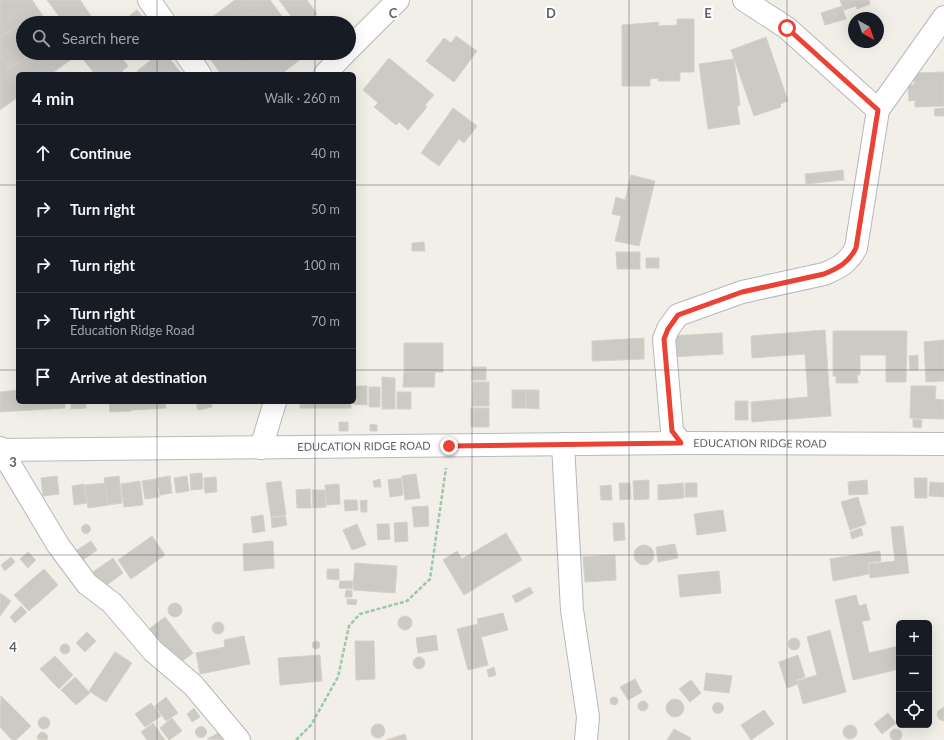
<!DOCTYPE html>
<meta charset="utf-8">
<style>
:root{--surface:#171b24;--page:#20242c;--text:#f1f3f6;--muted:#9ea1a6;--line:#363941}
body{margin:0;font-family:Lato,sans-serif;background:var(--page);color:var(--text)}
.controls{position:absolute;right:12px;bottom:12px;display:grid;overflow:hidden;border-radius:6px;box-shadow:0 4px 16px #0002}
.controls button{width:36px;height:36px;display:grid;place-items:center;padding:0;border:0;border-bottom:1px solid var(--line);background:var(--surface);color:var(--text);font:20px sans-serif}
.compass{position:absolute;left:848px;top:12px;width:36px;height:36px;border-radius:50%;background:var(--surface);box-shadow:0 4px 16px #0002;rotate:140deg}
.stop{position:absolute;width:12px;height:12px;margin:-9px;border:3px solid #ea4335;border-radius:50%;background:#fff}
.stop.end{background:#ea4335;border-color:#fff;box-shadow:0 1px 4px #0008}
.list{margin:0;padding:0;list-style:none}
h2{display:flex;justify-content:space-between;align-items:center;height:52px;margin:0;padding:0 16px;font-size:17px}
h2 small{font-size:13px;font-weight:400;color:var(--muted)}
.list li{display:grid;grid-template-columns:26px 1fr auto;gap:12px;align-items:center;box-sizing:border-box;height:56px;padding:0 16px;border-top:1px solid var(--line)}
.list b{display:block;font-size:15px;white-space:nowrap}
.list p{margin:0;font-size:13px;white-space:nowrap;color:var(--muted)}
.list em{font-size:13px;font-style:normal;color:var(--muted)}
.icon{flex:none;width:22px;height:22px;fill:none;stroke:currentColor;stroke-width:2;stroke-linecap:round;stroke-linejoin:round}
.map{position:relative;flex:none;width:944px;height:740px;overflow:hidden}
.search{position:absolute;background:var(--surface);box-shadow:0 4px 16px #0002;left:16px;top:16px;width:340px;height:44px;display:flex;align-items:center;gap:10px;box-sizing:border-box;padding:0 14px;border-radius:22px;color:var(--muted);font-size:15px}
.panel{position:absolute;background:var(--surface);box-shadow:0 4px 16px #0002;left:16px;top:72px;width:340px;height:332px;border-radius:6px}
.map>svg:first-child{display:block}
.building{fill:#cccac5;stroke:#d6d1c6}
.lines{fill:none;stroke-linecap:round;stroke-linejoin:round}
.minor-casing{stroke:#b5b8bc;stroke-width:24}
.secondary-casing{stroke:#b6babf;stroke-width:24}
.path{stroke:#9cc7a9;stroke-width:2.5;stroke-dasharray:4 2;stroke-linecap:butt}
.minor{stroke:#fff;stroke-width:22}
.secondary{stroke:#fff;stroke-width:22}
.route{stroke:#ea4335;stroke-width:5}
.grid{fill:none;stroke:#5f6368;stroke-width:1;stroke-opacity:0.55}
.labels{text-anchor:middle;stroke-width:4;stroke-linejoin:round;paint-order:stroke}
.street-label{font-size:11px;fill:#5f6368;stroke:#fff}
.grid-label{font-size:13px;text-anchor:middle;font-weight:bold;fill:#5f6368;stroke:#fff;stroke-width:4;stroke-linejoin:round;paint-order:stroke}
</style>
<div class="map">
<svg width="944" height="740" viewBox="0 0 944 740">
<rect width="100%" height="100%" fill="#f1efe8"/>
<!-- building -->
<path class="building" d="M0 0H32L48 23H23V29L20 24 0 38Z
M47 0H80L91 16 82 23H64Z
M235 0H270L287 23H260L252 12 237 23H204Z
M279 0H307L317 14 304 23H296Z
M840 0H869L870 4 857 9 856 6 844 10Z
M842 6 846 19 825 25 821 13Z
M137 10 144 19 139 23H126L124 20Z
M252 12 260 23H237Z
M677 19H694V72H680V81H658V78L650 79V86H622V25L659 22 658 26 677 25Z
M20 24 23 29V53H32L10 68 0 54V38Z
M456 36 477 51 454 82 426 61 444 38 451 43Z
M766 37 788 101 780 104 781 107 754 116 731 50Z
M32 53H69L73 58 51 74H18V97L0 110V54L10 68Z
M87 53H126L121 57 128 66 122 71 125 74H95L81 57Z
M160 53H165L181 73 139 74 137 71Z
M206 53H236L244 65 260 53H309L281 74H221Z
M236 53H260L244 65Z
M389 58 434 95 425 105 427 107 408 130 399 122 396 125 374 107 378 103 363 90Z
M734 59 740 105 737 106 740 124 708 129 699 64Z
M944 72V106L915 107V100L909 101 908 85H914V73Z
M453 108 477 126 464 143 459 139 439 166 421 153Z
M944 108V116H935L934 109Z
M843 170 844 180 806 184 805 174Z
M631 175 655 181 639 246 615 241 621 216 612 214 616 197 625 200Z
M424 242 425 251H412V243Z
M616 252H640V269H617Z
M646 258H659V268H646Z
M825 330 831 416 752 422 751 402 808 397 805 354 752 358 751 336Z
M833 331H907L906 382H886V355H860V375H857L858 383H836V376H833Z
M722 333 723 354 672 357 670 336Z
M644 338V359L592 361V341Z
M944 340V381L926 382 924 342Z
M404 343H443V372H404Z
M918 355V370H910L909 356Z
M472 367H486V380H472Z
M404 372H435L434 387H403Z
M382 377 395 378V409H382Z
M473 382H489V406H472Z
M354 386H367V405L353 404Z
M911 386H936L935 399 944 400V419L910 418Z
M369 387H380V407H369Z
M18 390V402H65V408L0 412V392Z
M512 390H526V408H512Z
M526 390H539V409L526 408Z
M397 392H411V409H397Z
M735 401H748V420H735Z
M71 402H86V408L71 409Z
M109 402H130L131 411 110 412Z
M130 402H165L166 408 131 410Z
M196 402H211L212 407 198 410Z
M300 402H351V408H300Z
M471 408H489V427H471Z
M913 419 922 420 921 428 913 427Z
M339 422H348V431H339Z
M370 424 377 425V431H370Z
M202 473 203 489 191 490 190 474Z
M416 474 420 498 405 500 402 476Z
M57 476 59 494 43 496 41 478Z
M119 476 122 503 108 505 104 478Z
M170 476 172 493 160 495 157 478Z
M187 476 189 491 176 493 174 478Z
M216 477 217 492 205 493 204 478Z
M401 478 403 495 390 497 388 480Z
M914 478H927V498H915Z
M156 479 159 497 145 499 142 481Z
M380 479 381 487H374L373 481Z
M649 480V499L634 500 633 481Z
M867 480 868 494 849 495 848 482Z
M140 481 143 505 124 507 121 484Z
M281 481 286 515 271 517 266 483Z
M930 482 944 483V497L929 496Z
M105 483 108 505 88 508 85 485Z
M619 483H630L631 499 620 500Z
M683 483 684 498 658 500V485Z
M685 483H697V497H685Z
M84 484 87 503 74 505 72 486Z
M339 484 340 504 327 505 325 485Z
M611 485 612 500H601L600 486Z
M310 489 311 508H297L296 490Z
M312 490H325L326 507 313 508Z
M858 497 866 524 850 530 841 502Z
M344 500H357L358 510 345 511Z
M367 500V512H361L360 501Z
M428 506 429 526 414 527 412 507Z
M723 510 726 531 697 535 694 514Z
M263 515 265 531 253 533 251 517Z
M285 516 287 525 272 528 271 518Z
M407 522 408 541 395 542 394 523Z
M613 523H624L625 540 614 541Z
M357 524 366 545 352 550 343 530Z
M377 524H389L390 539 378 540Z
M81.5 529a4.5 4.5 0 1 1 9 0a4.5 4.5 0 1 1-9 0Z
M903 526 909 573 870 578 869 564 895 561 891 527Z
M861 528 863 535 852 539 850 532Z
M506 533 522 560 464 595 443 560 457 551 462 559Z
M152 536 165 555 131 579 118 560Z
M91 541 97 550 80 562 74 552Z
M273 541 274 568 244 571 243 544Z
M675 544 678 558 658 562 656 547Z
M634 555a10 10 0 1 1 20 0a10 10 0 1 1-20 0Z
M880 551 881 561 868 563 869 574 833 581 830 559Z
M28 552 36 560 28 568 20 559Z
M615 555 616 580 585 582 583 557Z
M11 557 15 562 5 571 1 565Z
M113 558 123 573 104 587 93 572Z
M355 563 397 566 395 593 353 590Z
M44 569 58 585 29 611 14 595Z
M327 569H339V580L327 579Z
M719 571 721 593 680 597 678 575Z
M340 581H353L352 589 339 588Z
M530 587 533 593 516 603 512 596Z
M346 590 352 591V597H345Z
M0 593 11 601 0 616Z
M856 595 859 606 866 604 870 620 862 621 869 653 899 646V669L853 680 835 600Z
M347 599 357 600 356 605 347 604Z
M168 610a7 7 0 1 1 14 0a7 7 0 1 1-14 0Z
M21 606 27 612 15 623 10 617Z
M503 613 508 630 481 637 477 619Z
M398 623a7 7 0 1 1 14 0a7 7 0 1 1-14 0Z
M165 617 193 653 177 665 149 629Z
M212 628a6 6 0 1 1 12 0a6 6 0 1 1-12 0Z
M478 624 488 665 468 670 457 629Z
M830 630 846 692 803 704 797 681 817 675 807 637Z
M87 632 96 641 85 652 76 643Z
M436 635 438 650 418 653 416 638Z
M244 636 250 664 200 674 196 653 225 647 224 640Z
M788 644a6 6 0 1 1 12 0a6 6 0 1 1-12 0Z
M312 645a4 4 0 1 1 8 0a4 4 0 1 1-8 0Z
M355 641H374L375 679 356 680Z
M60 649a5 5 0 1 1 10 0a5 5 0 1 1-10 0Z
M115 652 132 663 106 702 89 691Z
M320 655 322 681 280 685 278 658Z
M798 655 805 677 796 680 798 684 787 688 779 662Z
M55 656 73 675 59 689 40 669Z
M413 663a6 6 0 1 1 12 0a6 6 0 1 1-12 0Z
M494 667 496 675 489 677 487 670Z
M706 673 732 676 729 693 704 690Z
M75 677 90 693 76 705 61 690Z
M635 679 642 692 628 700 620 687Z
M691 680 701 693 690 702 679 689Z
M1 696 31 726 16 740H12L0 727Z
M610 701a4 4 0 1 1 8 0a4 4 0 1 1-8 0Z
M166 697 178 713 166 721 155 706Z
M666 708a9 9 0 1 1 18 0a9 9 0 1 1-18 0Z
M638 706a5 5 0 1 1 10 0a5 5 0 1 1-10 0Z
M712.5 708a5.5 5.5 0 1 1 11 0a5.5 5.5 0 1 1-11 0Z
M151 703 161 716 145 727 135 714Z
M944 707V720L943 721 939 719 937 715 938 711Z
M194 708 200 717 192 722 187 714Z
M764 710 774 724 751 740 741 725Z
M888 713 896 723 882 734 874 724Z
M38 723a6 6 0 1 1 12 0a6 6 0 1 1-12 0Z
M172 718 182 731 169 740 160 728Z
M153 723 165 740H147L141 732Z
M371 731a7 7 0 1 1 14 0a7 7 0 1 1-14 0Z
M843 732a7 7 0 1 1 14 0a7 7 0 1 1-14 0Z
M195.5 732a5.5 5.5 0 1 1 11 0a5.5 5.5 0 1 1-11 0Z
M890 735a6 6 0 1 1 12 0a6 6 0 1 1-12 0Z
M674 729 691 738 690 740H667Z
M224 730 230 740 207 739Z
M41 732 45 733 48 736 47 740 37 739 38 735Z
M405 734 407 740H386Z"/>
<g class="lines">
<defs>
<path id="minor" d="M149 0 165 23
M744 0 787 28 878 110
M349 49 398 0
M185 53 200 74
M325 74 345 53
M681 443 672 431 664 339 668 329 678 315 742 292 824 274C839 268 849 262 856 248L878 110 944 17
M563 444 572 610 588 717 586 740
M0 448 58 545 87 584 112 603 153 651 193 685 239 740
M261 448 275 402"/>
<g id="secondary">
<path id="s1" d="M0 450 681 443 944 444"/>
</g>
</defs>
<!-- minor casing -->
<use href="#minor" class="minor-casing"/>
<!-- secondary casing -->
<use href="#secondary" class="secondary-casing"/>
<!-- path -->
<path class="path" d="M296 740 311 725 338 677 349 626 360 614 407 601 430 579 446 468"/>
<!-- minor -->
<use href="#minor" class="minor"/>
<!-- secondary -->
<use href="#secondary" class="secondary"/>
</g>
<g class="lines">
<!-- route -->
<path class="route" d="M449 446 681 443 672 431 664 339 668 329 678 315 742 292 824 274C839 268 849 262 856 248L878 110 787 28"/>
</g>
<!-- grid -->
<path class="grid" d="M157 0V23M315 0V23M472 0V740M629 0V740M787 0V740M157 53V74M315 53V74M0 185H18M354 185H944M0 370H18M354 370H944M157 402V740M315 402V740M0 555H944"/>
<g class="labels">
<!-- street labels -->
<g class="street-label">
<text dy="4" stroke="none"><textPath href="#s1" startOffset="760">EDUCATION RIDGE ROAD</textPath></text>
<text dy="4" stroke="none"><textPath href="#s1" startOffset="364">EDUCATION RIDGE ROAD</textPath></text>
</g>
</g>
<g class="grid-label">
<text x="393" y="18">C</text>
<text x="551" y="18">D</text>
<text x="708" y="18">E</text>
<text x="13" y="467">3</text>
<text x="13" y="652">4</text>
</g>
</svg>
<div class="controls">
<button>+</button>
<button>−</button>
<button><svg class="icon" aria-label="locate" viewBox="0 0 24 24"><circle cx="12" cy="12" r="6"/><path d="M12 2v4M12 18v4M2 12h4M18 12h4"/></svg></button>
</div>
<svg class="compass" viewBox="-18 -18 36 36"><path d="M0-13l5 13h-10z" fill="#e53935"/><path d="M0 13l5-13h-10z" fill="#9ea1a6"/></svg>
<div class="stop" style="left:787px;top:28px"></div>
<div class="stop end" style="left:449px;top:446px"></div>
<div class="search"><svg class="icon" aria-label="search" viewBox="0 0 24 24"><circle cx="10" cy="10" r="6"/><path d="M15 15l6 6"/></svg>Search here</div>
<section class="panel">
<h2>4 min<small>Walk · 260 m</small></h2>
<ul class="list">
<li><svg class="icon" aria-label="ahead" viewBox="0 0 24 24"><path d="M12 20V5M6 11l6-6 6 6"/></svg><div><b>Continue</b></div><em>40 m</em></li>
<li><svg class="icon" aria-label="right" viewBox="0 0 24 24"><path d="M7 20v-9h11M14 6l5 5-5 5"/></svg><div><b>Turn right</b></div><em>50 m</em></li>
<li><svg class="icon" aria-label="right" viewBox="0 0 24 24"><path d="M7 20v-9h11M14 6l5 5-5 5"/></svg><div><b>Turn right</b></div><em>100 m</em></li>
<li><svg class="icon" aria-label="right" viewBox="0 0 24 24"><path d="M7 20v-9h11M14 6l5 5-5 5"/></svg><div><b>Turn right</b><p>Education Ridge Road</p></div><em>70 m</em></li>
<li><svg class="icon" aria-label="arrive" viewBox="0 0 24 24"><path d="M6 21V4h12l-3 4 3 4H6"/></svg><div><b>Arrive at destination</b></div></li>
</ul>
</section>
</div>
